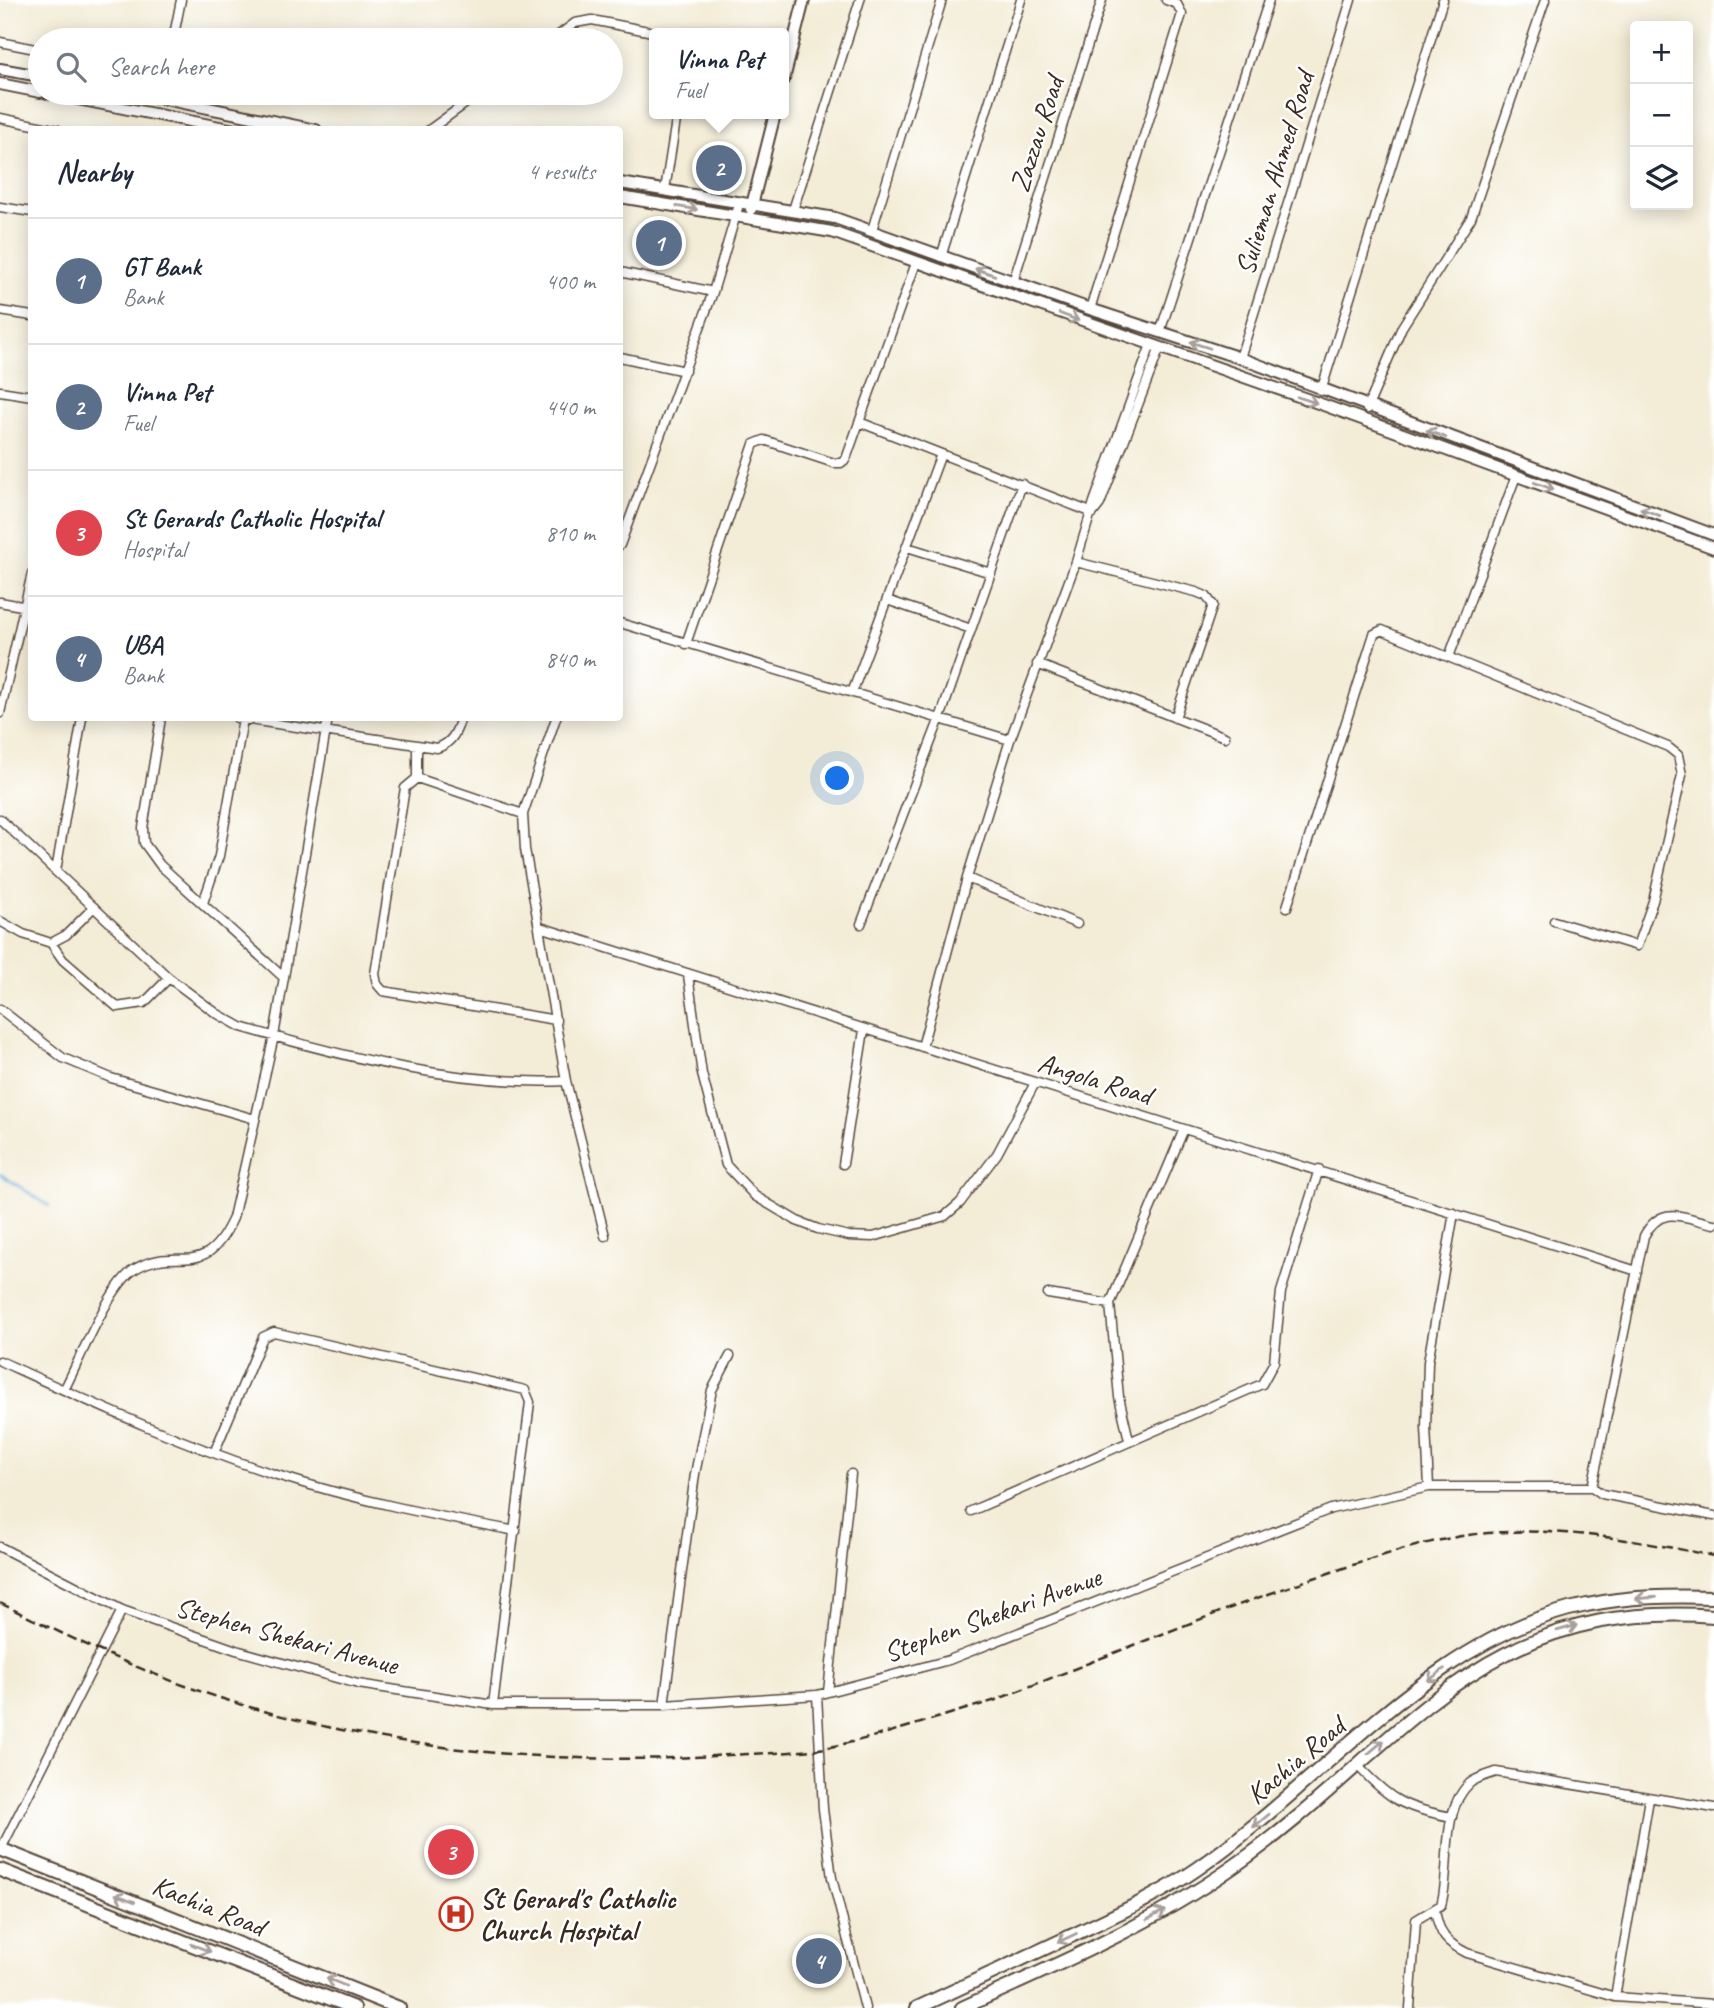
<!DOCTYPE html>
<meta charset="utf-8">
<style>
:root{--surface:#fff;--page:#f6f6f7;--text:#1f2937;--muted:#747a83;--line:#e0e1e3;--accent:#c8321e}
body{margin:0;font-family:Caveat,sans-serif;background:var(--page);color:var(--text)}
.controls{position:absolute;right:21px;top:21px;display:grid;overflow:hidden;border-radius:7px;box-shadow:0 4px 18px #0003}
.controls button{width:63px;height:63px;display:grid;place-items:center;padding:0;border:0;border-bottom:2px solid var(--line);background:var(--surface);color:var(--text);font:35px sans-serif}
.you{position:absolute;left:838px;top:779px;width:24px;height:24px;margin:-18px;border:5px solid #fff;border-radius:50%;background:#1a73e8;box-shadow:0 0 0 10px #1a73e833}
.badge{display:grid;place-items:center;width:46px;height:46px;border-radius:50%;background:var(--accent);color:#fff;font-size:23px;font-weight:700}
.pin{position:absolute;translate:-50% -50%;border:4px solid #fff;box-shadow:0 2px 7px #0006}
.popup{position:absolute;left:649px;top:28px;width:140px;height:91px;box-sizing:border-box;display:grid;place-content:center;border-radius:7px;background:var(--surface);filter:drop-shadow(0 2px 5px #0005);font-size:23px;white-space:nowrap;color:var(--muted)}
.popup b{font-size:26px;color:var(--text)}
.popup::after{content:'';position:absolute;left:50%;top:100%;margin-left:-14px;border:14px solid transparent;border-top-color:var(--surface)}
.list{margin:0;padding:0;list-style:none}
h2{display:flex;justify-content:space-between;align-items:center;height:91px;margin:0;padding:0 28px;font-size:30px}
h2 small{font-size:23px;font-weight:400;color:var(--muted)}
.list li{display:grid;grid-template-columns:46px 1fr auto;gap:21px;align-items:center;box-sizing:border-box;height:126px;padding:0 28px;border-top:2px solid var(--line)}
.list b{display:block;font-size:26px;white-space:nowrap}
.list p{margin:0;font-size:23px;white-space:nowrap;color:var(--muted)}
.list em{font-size:23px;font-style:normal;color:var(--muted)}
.icon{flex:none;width:38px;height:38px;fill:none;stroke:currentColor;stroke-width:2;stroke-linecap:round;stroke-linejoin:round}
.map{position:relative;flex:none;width:1714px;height:2008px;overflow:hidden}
.search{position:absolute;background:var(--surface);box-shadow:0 4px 18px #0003;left:28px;top:28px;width:595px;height:77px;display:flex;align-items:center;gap:18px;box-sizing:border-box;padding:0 24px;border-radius:38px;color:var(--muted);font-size:26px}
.panel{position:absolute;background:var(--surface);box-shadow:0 4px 18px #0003;left:28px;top:126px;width:595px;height:595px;border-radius:7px}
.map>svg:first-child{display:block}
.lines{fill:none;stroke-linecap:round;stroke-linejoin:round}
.stream{stroke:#6babde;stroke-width:2.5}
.street-casing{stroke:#57473a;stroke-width:11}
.secondary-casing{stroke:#57473a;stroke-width:14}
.primary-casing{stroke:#57473a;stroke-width:16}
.street{stroke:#fff;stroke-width:8}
.secondary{stroke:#fff;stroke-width:10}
.primary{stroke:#fff;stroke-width:12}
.rail{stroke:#3b2a1e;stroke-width:2.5;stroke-dasharray:10 5;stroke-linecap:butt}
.oneway{stroke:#a79f9a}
.labels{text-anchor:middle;stroke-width:5;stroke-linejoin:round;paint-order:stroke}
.street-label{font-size:28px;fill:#3b2a1e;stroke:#fff}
.poi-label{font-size:28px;font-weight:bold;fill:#3b2a1e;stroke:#fff;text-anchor:start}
</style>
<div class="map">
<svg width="1714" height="2008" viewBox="0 0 1714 2008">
<rect width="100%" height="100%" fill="#fff"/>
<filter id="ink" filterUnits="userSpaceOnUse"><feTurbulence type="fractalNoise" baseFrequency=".0143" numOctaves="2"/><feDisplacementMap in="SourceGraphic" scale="14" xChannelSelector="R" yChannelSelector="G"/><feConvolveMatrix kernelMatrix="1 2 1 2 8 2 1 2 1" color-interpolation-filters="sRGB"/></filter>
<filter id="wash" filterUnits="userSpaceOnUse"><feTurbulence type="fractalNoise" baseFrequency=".00686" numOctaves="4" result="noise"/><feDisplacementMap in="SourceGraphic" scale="28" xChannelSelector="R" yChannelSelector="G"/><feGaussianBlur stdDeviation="1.57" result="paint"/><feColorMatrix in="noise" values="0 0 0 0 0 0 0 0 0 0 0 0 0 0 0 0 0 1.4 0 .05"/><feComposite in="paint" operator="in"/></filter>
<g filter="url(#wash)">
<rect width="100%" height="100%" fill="#f3ecd6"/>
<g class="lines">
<!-- stream -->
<path class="stream" d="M0 1174 49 1206"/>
</g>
</g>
<g filter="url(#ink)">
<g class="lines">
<defs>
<path id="street" d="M173 40 181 0
M552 40 575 23 592 20 658 33
M0 42 40 50
M0 118 58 130
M429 130 480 93
M665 190 677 114
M0 207 32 212
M793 210 860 0
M872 230 942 0
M941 257 1021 0
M620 272 713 292
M1013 282 1102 0
M1090 309 1182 14 1177 4 1166 0
M0 311 32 316
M1160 332 1269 0
M620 357 685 371
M1240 358 1351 0
M0 391 32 396
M1321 391 1443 0
M1367 409 1402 327 1471 218 1545 0
M859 422 1093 513
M1093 513 1100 504 1159 350
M620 545 713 292 740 201
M907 547 991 573
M1076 562 1196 592 1206 596 1213 605 1175 718
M887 600 971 629
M0 602 32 608
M620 623 1010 740
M686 644 754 444 764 440 834 463H841L846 459 916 263
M1449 657 1516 476
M1037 664 1225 737
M852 693 941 454
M0 713 32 573
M161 718 143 828 144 843 160 865 283 977
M237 718 437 748C452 743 456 733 461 718
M556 718 523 814 525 849 566 1081 605 1236
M417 778 405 788 375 974 377 984 383 991 556 1020
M417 778 523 814
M417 778V746
M0 819 169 978 216 1013 241 1027C344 1057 459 1086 566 1081
M56 871 82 718
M967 878 1077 924
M203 903 219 856 243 719
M1287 907 1374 634 1382 630 1668 747 1678 755 1682 775 1653 901 1637 946 1554 921
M0 921 23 934 51 943 63 960 117 1007 144 1003 169 978
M861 924 943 710 1022 484
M540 927 1637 1271
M51 943 66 935 94 907
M688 975 702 1074 726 1165 755 1196 797 1221 818 1229 849 1236 873 1237 945 1216 960 1203 997 1154 1035 1083
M0 1009 63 1058 111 1078 255 1119
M922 1047 967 878 1010 740 1076 562 1094 502 1150 347
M843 1164 864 1030
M1048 1294 1110 1304
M0 1361C90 1402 182 1445 277 1475 355 1500 436 1516 516 1531
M64 1390C79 1362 109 1285 135 1269 178 1243 203 1284 233 1218L274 1036 328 718
M1129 1440 1119 1397 1110 1304 1184 1129
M214 1453 263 1337 274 1332 525 1390 530 1402 493 1705
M1429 1487 1426 1427 1428 1362 1454 1213
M1592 1487 1644 1236C1662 1203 1683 1218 1714 1224
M971 1511 1262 1384 1274 1362 1281 1292 1319 1169
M0 1547 122 1610 236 1650 358 1684 493 1705H664L817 1695 949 1660 1331 1509 1429 1487H1592L1602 1494 1714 1516
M828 1692 851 1474
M817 1695 823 1809 832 1878 865 2008
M664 1705 695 1474 712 1390 730 1356
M1356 1764C1390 1800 1403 1808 1452 1817
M1 1849 122 1610
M1435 1911C1440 1935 1445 1942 1467 1953L1615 1997 1714 2004
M1615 1997 1649 1799
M1410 2008 1416 1920 1441 1905C1452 1868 1439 1811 1470 1783 1476 1778 1488 1775 1496 1772L1714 1808"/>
<path id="secondary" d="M0 69 40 76
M784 79 804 0
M0 84 40 92
M47 93 235 130
M135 93 316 130
M620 183 835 218 1090 309 1240 358 1714 535
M620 197 832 232 1318 403 1714 548
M751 209 775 114"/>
<path id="primary" d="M0 1849 399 2008
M0 1870 354 2008
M917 2008C968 1984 1020 1960 1071 1936 1113 1916 1158 1896 1197 1869 1322 1783 1434 1634 1587 1605 1629 1596 1671 1596 1714 1597
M962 2008C1053 1966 1147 1927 1230 1869 1403 1749 1473 1598 1714 1616"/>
</defs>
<!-- street casing -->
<use href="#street" class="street-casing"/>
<!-- secondary casing -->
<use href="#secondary" class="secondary-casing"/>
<!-- primary casing -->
<use href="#primary" class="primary-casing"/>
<!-- street -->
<use href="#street" class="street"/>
<!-- secondary -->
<use href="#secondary" class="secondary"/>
<!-- primary -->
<use href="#primary" class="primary"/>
<!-- rail -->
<path class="rail" d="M0 1603C76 1641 152 1677 233 1702 384 1749 557 1766 714 1756 749 1753 785 1754 819 1749 875 1739 938 1717 993 1701 1100 1659 1206 1615 1314 1578 1368 1560 1432 1537 1488 1533 1566 1527 1638 1541 1714 1556"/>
</g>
<!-- one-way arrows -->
<defs><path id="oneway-shaft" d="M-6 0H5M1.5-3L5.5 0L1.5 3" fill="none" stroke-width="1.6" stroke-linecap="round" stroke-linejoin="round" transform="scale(1.75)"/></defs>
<g class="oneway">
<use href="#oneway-shaft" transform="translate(687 208) rotate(9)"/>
<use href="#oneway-shaft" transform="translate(985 272) rotate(-161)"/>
<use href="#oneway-shaft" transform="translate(1069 317) rotate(21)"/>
<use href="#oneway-shaft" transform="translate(1200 345) rotate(-162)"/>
<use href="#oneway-shaft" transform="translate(1307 400) rotate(18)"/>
<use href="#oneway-shaft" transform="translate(1436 434) rotate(-160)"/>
<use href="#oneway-shaft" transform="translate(1544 486) rotate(20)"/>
<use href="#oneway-shaft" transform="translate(1650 512) rotate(-160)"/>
<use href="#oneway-shaft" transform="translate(1646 1598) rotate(176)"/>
<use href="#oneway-shaft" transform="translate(1567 1628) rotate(-16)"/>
<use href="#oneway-shaft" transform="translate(1436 1675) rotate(143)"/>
<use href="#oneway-shaft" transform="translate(1376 1747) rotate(-40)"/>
<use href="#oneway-shaft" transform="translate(1261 1821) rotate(140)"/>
<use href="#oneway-shaft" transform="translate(125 1898) rotate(-159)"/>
<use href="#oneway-shaft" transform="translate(1156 1915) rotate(-29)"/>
<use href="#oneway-shaft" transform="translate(1067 1938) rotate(155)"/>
<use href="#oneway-shaft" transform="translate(201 1948) rotate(21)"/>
<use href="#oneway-shaft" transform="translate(336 1982) rotate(-158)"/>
</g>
</g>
<!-- icons -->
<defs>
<symbol id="hospital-ring" viewBox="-11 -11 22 22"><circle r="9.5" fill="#fff" stroke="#c8321e" stroke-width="1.5"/><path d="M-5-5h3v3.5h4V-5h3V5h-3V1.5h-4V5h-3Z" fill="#c8321e"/></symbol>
</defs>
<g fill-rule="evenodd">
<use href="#hospital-ring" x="437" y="1895" width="38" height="38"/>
</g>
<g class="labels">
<!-- street labels -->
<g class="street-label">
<text transform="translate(1036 134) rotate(-72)" y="10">Zazzau Road</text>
<text transform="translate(1274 173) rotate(-73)" y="10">Sulieman Ahmed Road</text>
<text transform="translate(1095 1078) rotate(17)" y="10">Angola Road</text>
<text transform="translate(992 1614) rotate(-20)" y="10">Stephen Shekari Avenue</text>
<text transform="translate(287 1635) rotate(15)" y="10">Stephen Shekari Avenue</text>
<text transform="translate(1295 1760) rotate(-40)" y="10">Kachia Road</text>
<text transform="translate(209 1905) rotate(22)" y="10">Kachia Road</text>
</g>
<!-- poi labels -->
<g class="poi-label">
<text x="480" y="1908">St Gerard's Catholic<tspan x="480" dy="32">Church Hospital</tspan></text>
</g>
</g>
</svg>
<div class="controls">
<button>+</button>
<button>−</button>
<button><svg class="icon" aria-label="layers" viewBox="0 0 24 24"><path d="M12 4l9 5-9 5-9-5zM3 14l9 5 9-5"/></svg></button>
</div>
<div class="you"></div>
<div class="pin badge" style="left:659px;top:243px;background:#5c6f8a">1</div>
<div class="pin badge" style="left:719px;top:168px;background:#5c6f8a">2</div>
<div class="popup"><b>Vinna Pet</b>Fuel</div>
<div class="pin badge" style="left:451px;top:1852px;background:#e0444e">3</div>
<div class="pin badge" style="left:819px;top:1961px;background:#5c6f8a">4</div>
<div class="search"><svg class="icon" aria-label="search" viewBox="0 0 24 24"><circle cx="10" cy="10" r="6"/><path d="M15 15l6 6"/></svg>Search here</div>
<section class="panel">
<h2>Nearby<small>4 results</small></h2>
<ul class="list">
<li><span class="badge" style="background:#5c6f8a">1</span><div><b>GT Bank</b><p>Bank</p></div><em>400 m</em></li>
<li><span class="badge" style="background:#5c6f8a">2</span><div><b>Vinna Pet</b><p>Fuel</p></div><em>440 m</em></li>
<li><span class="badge" style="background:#e0444e">3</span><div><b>St Gerards Catholic Hospital</b><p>Hospital</p></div><em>810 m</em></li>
<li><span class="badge" style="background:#5c6f8a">4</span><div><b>UBA</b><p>Bank</p></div><em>840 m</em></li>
</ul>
</section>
</div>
